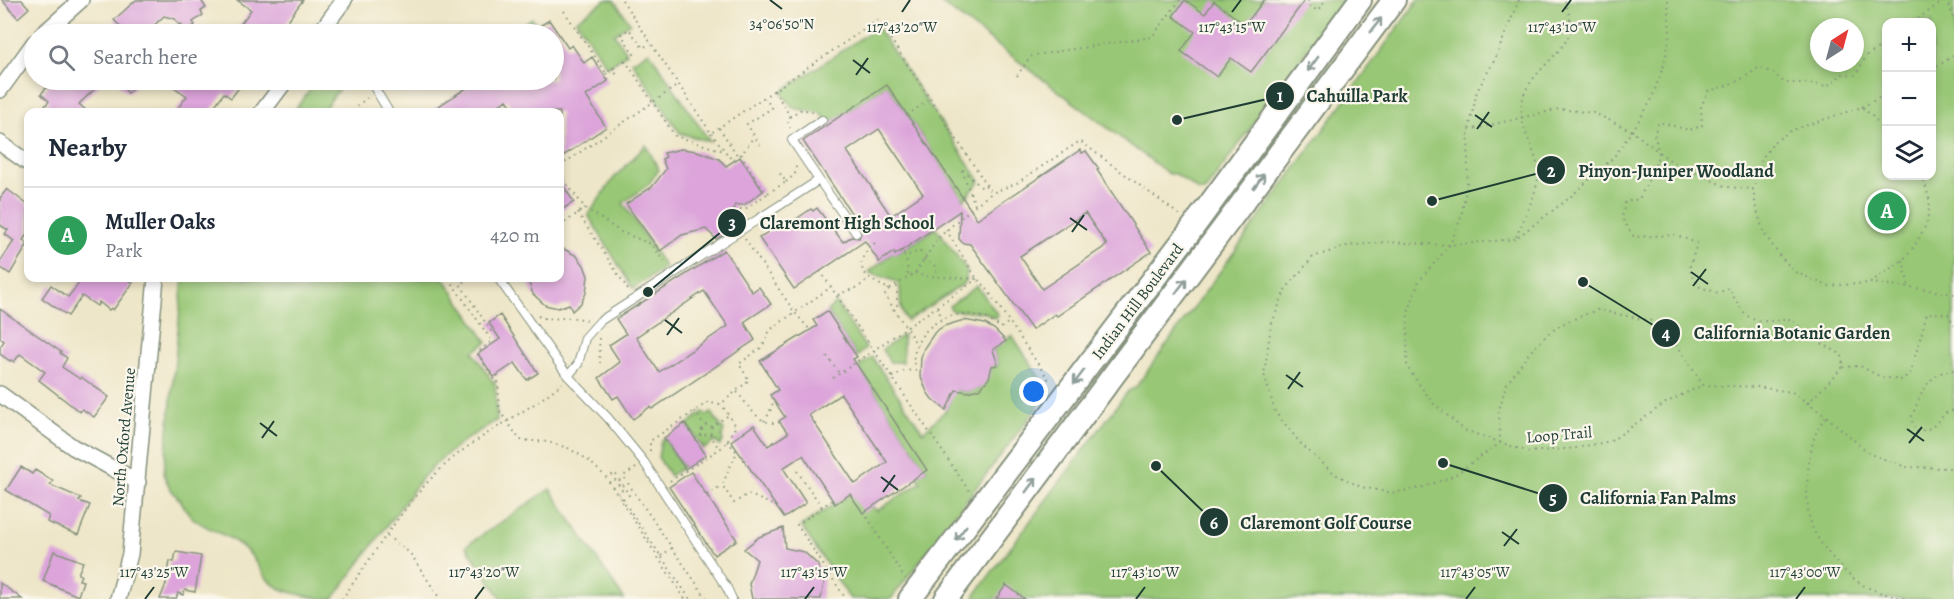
<!DOCTYPE html>
<meta charset="utf-8">
<style>
:root{--surface:#fff;--page:#f2f2f3;--text:#1f2937;--muted:#747a83;--line:#e0e1e3;--accent:#7c3aed}
body{margin:0;font-family:Alegreya,serif;background:var(--page);color:var(--text)}
.controls{position:absolute;right:18px;top:18px;display:grid;overflow:hidden;border-radius:12px;box-shadow:0 3px 9px #0003}
.controls button{width:54px;height:54px;display:grid;place-items:center;padding:0;border:0;border-bottom:2px solid var(--line);background:var(--surface);color:var(--text);font:30px sans-serif}
.compass{position:absolute;left:1810px;top:18px;width:54px;height:54px;border-radius:50%;background:var(--surface);box-shadow:0 3px 9px #0003;rotate:36deg}
.you{position:absolute;left:1034px;top:392px;width:21px;height:21px;margin:-15px;border:4px solid #fff;border-radius:50%;background:#1a73e8;box-shadow:0 0 0 9px #1a73e833}
.badge{display:grid;place-items:center;width:39px;height:39px;border-radius:50%;background:var(--accent);color:#fff;font-size:20px;font-weight:700}
.pin{position:absolute;translate:-50% -50%;border:3px solid #fff;box-shadow:0 2px 6px #0006}
.list{margin:0;padding:0;list-style:none}
h2{display:flex;justify-content:space-between;align-items:center;height:78px;margin:0;padding:0 24px;font-size:26px}
h2 small{font-size:20px;font-weight:400;color:var(--muted)}
.list li{display:grid;grid-template-columns:39px 1fr auto;gap:18px;align-items:center;box-sizing:border-box;height:96px;padding:0 24px;border-top:2px solid var(--line)}
.list b{display:block;font-size:22px;white-space:nowrap}
.list p{margin:0;font-size:20px;white-space:nowrap;color:var(--muted)}
.list em{font-size:20px;font-style:normal;color:var(--muted)}
.icon{flex:none;width:33px;height:33px;fill:none;stroke:currentColor;stroke-width:2;stroke-linecap:round;stroke-linejoin:round}
.map{position:relative;flex:none;width:1954px;height:599px;overflow:hidden}
.search{position:absolute;background:var(--surface);box-shadow:0 3px 9px #0003;left:24px;top:24px;width:540px;height:66px;display:flex;align-items:center;gap:15px;box-sizing:border-box;padding:0 21px;border-radius:33px;color:var(--muted);font-size:22px}
.panel{position:absolute;background:var(--surface);box-shadow:0 3px 9px #0003;left:24px;top:108px;width:540px;height:174px;border-radius:12px}
.map>svg:first-child{display:block}
.green{fill:#98c776;stroke:#5c8255;stroke-width:1.5;fill-rule:evenodd}
.building{fill:#dca4da;fill-rule:evenodd}
.lines{fill:none;stroke-linecap:round;stroke-linejoin:round}
.lane-casing{stroke:#86927e;stroke-width:10}
.street-casing{stroke:#86927e;stroke-width:18}
.primary-casing{stroke:#86927e;stroke-width:26}
.path{stroke:#86927e;stroke-width:2;stroke-dasharray:1.5 4.5;stroke-linecap:butt}
.lane{stroke:#fff;stroke-width:8}
.street{stroke:#fff;stroke-width:15}
.primary{stroke:#fff;stroke-width:22}
.oneway{stroke:#8f9e9a}
.ticks{fill:none;stroke:#1f3d34;stroke-width:2}
.labels{text-anchor:middle;stroke-width:4.5;stroke-linejoin:round;paint-order:stroke}
.street-label{font-size:16px;fill:#1f3d34;stroke:#fbf7ec}
.ticks-label{font-size:15px;text-anchor:middle;fill:#1f3d34;stroke:#fbf7ec;stroke-width:4.5;stroke-linejoin:round;paint-order:stroke}
.leader{fill:none;stroke:#1f3d34;stroke-width:2}
.callout-dot{fill:#1f3d34;stroke:#fbf7ec;stroke-width:2}
.mark-label{font-size:18px;text-anchor:middle;font-weight:bold;fill:#fff}
.callout-label{font-size:18px;text-anchor:middle;font-weight:bold;fill:#1f3d34;stroke:#fbf7ec;stroke-width:4.5;stroke-linejoin:round;paint-order:stroke}
</style>
<div class="map">
<svg width="1954" height="599" viewBox="0 0 1954 599">
<rect width="100%" height="100%" fill="#fbf7ec"/>
<filter id="ink" filterUnits="userSpaceOnUse"><feTurbulence type="fractalNoise" baseFrequency=".0167" numOctaves="2"/><feDisplacementMap in="SourceGraphic" scale="12" xChannelSelector="R" yChannelSelector="G"/><feConvolveMatrix kernelMatrix="1 2 1 2 8 2 1 2 1" color-interpolation-filters="sRGB"/></filter>
<filter id="wash" filterUnits="userSpaceOnUse"><feTurbulence type="fractalNoise" baseFrequency=".008" numOctaves="4" result="noise"/><feDisplacementMap in="SourceGraphic" scale="24" xChannelSelector="R" yChannelSelector="G"/><feGaussianBlur stdDeviation="1.35" result="paint"/><feColorMatrix in="noise" values="0 0 0 0 0 0 0 0 0 0 0 0 0 0 0 0 0 1.4 0 .05"/><feComposite in="paint" operator="in"/></filter>
<g filter="url(#wash)">
<rect width="100%" height="100%" fill="#eee6c8"/>
<!-- green -->
<path class="green" d="M606 0H614L630 23 614 34 627 53 607 67 576 20Z
M937 0H1343L1205 191H1199L1176 174H1169Z
M1418 0H1954V599H978L974 596 1128 391 1135 388ZM1886 22H1932V176H1886ZM1819 27H1855V63H1819Z
M532 18 538 27 527 34H508Z
M877 27 980 181 964 200 887 85 829 124 821 113 793 108 781 92Z
M649 51 710 142 680 133 632 62Z
M317 80H333L341 86 322 112 294 111Z
M646 145 659 170 648 185 623 203 665 267 633 289 588 215 614 178Z
M936 228 967 270 965 283 907 321C904 316 902 312 901 307 899 300 903 288 897 283 892 278 877 277 869 272L894 252 896 254Z
M183 278H444L487 342 473 352 493 382 495 381 497 420 468 438 442 458 422 478 333 599C318 599 292 594 279 588 263 580 259 564 249 553 234 536 211 532 194 519 187 513 185 507 180 500 172 491 167 486 164 473Z
M977 286 998 315 995 318 984 312 952 311 949 306Z
M836 303 866 348 857 357 827 311Z
M903 335V362H890L882 350Z
M1012 335 1049 392 891 599H850L801 526 850 494 872 506 877 511 921 482 917 476 927 470 858 367 872 357 923 432 946 410 955 390 968 392 981 388 992 366 998 365 993 350Z
M703 412 707 415 712 413 724 431 722 436 723 441 719 446 716 441 704 449 687 425Z
M664 438 683 467 670 476 658 457 661 441Z
M550 489 624 599H502L466 546Z"/>
<g id="blocks">
<!-- building -->
<path class="building" d="M2 0H22L29 8 18 18Z
M136 0H201L206 8 201 11 203 15 193 22 195 25 186 31 181 24 179 25 175 19 164 16 145 34H113L121 27 114 20Z
M237 0H303L278 34H233L251 10Z
M1185 0 1205 14 1214 1 1245 25 1264 0H1305L1251 72 1231 58 1217 77 1181 51 1195 32 1173 16Z
M549 20 568 48 572 45 584 63 592 57 608 81 586 96 606 127 560 158V112H516L507 100 488 112H429L479 80H554V34H527Z
M53 80H104L79 104 88 112H40L49 101 41 94Z
M115 80H142L128 93Z
M163 80H245L231 98 224 93 210 112H175L187 96Z
M887 85 977 219 1080 150 1082 153 1086 151 1099 169 1097 170 1151 252 1057 316 1055 314 1032 330 970 244 963 243 959 239 960 211 895 255 894 252 879 262 865 241 794 289 759 238 780 224 783 228 811 209 813 211 817 208 843 242 851 237 859 238 862 229 803 141ZM879 129 923 194 891 216 847 151ZM1085 213 1107 245 1042 289 1020 256Z
M681 149 697 151 719 159 726 166 740 157 763 191 744 205H735L730 223 722 236 716 239 706 229 682 235 660 251 626 204 652 187 666 169 662 159 666 157 664 153Z
M560 181 574 202 560 211Z
M7 189 28 205V233L23 240 28 244 10 274 0 267V262L14 241 5 234 8 230 0 225V198Z
M560 247 577 256 584 265 588 276 586 293 581 303 572 311 569 304 558 308 545 305 533 294 527 278H560Z
M724 250 752 292 759 287 771 304 744 322 755 340 652 409 650 407 633 419 618 396 613 399 599 378 620 362 609 345 626 334 616 319ZM704 291 728 326 659 372 636 337Z
M83 278H126L133 283 113 310 111 308 109 310 99 302 97 306 82 296 68 316 42 298 51 285 68 297Z
M0 309 61 352 60 353 67 358 62 367 80 379 81 377 109 397 94 417 82 409 80 412 39 380 45 372 20 354 14 362 11 360 10 361 0 354V347L4 341 0 338Z
M827 311 857 357 853 359 927 470 863 513 850 494 835 504 803 455 783 468 806 503 784 518 731 441 754 425 768 446 788 433 779 421 785 417 770 395 778 390 760 361 817 326 813 320ZM841 394 887 462 855 484 809 415Z
M500 315 538 373 527 380 515 363 494 377 478 354 500 339 489 323Z
M964 320 985 324 994 329 1006 341 993 350 998 365 992 366 989 378 981 388 968 392 956 390 946 410 932 399 927 392 920 375 921 357 924 348 935 332 944 326Z
M685 423 706 455 685 469 664 438Z
M21 467 32 474 35 470 53 481 50 485 81 498 79 501 90 505 78 535 47 522 49 516 6 490Z
M691 472 737 540 714 555 669 487Z
M783 528 785 548 804 552 818 565 824 583 821 599H752L749 584 757 560 744 549 759 537Z
M54 551 83 562 78 574 81 575 79 580 83 581 78 596 43 581Z
M176 552 201 556 195 592 185 590 183 595 178 593 176 599H160L166 584 170 561 174 562Z
M0 583 22 599H0Z
M1006 585 1025 599H996Z"/>
</g>
</g>
<g filter="url(#ink)">
<use href="#blocks" fill-opacity="0" stroke="#86927e" stroke-width="1.5"/>
<g class="lines">
<defs>
<path id="lane" d="M371 82 389 112
M819 180 856 233
M498 278 568 376 608 418 644 462 727 588 732 599
M568 376 578 364 585 338 600 321 819 180 792 140 822 120"/>
<path id="street" d="M43 34 81 0
M319 34 344 0
M0 90 34 43
M262 112 286 80
M0 143 28 163
M0 394 73 447 138 482
M118 599 130 554 156 278"/>
<path id="primary" d="M910 599 1191 230 1360 0
M946 599 1394 0"/>
</defs>
<!-- lane casing -->
<use href="#lane" class="lane-casing"/>
<!-- street casing -->
<use href="#street" class="street-casing"/>
<!-- primary casing -->
<use href="#primary" class="primary-casing"/>
<!-- path -->
<path class="path" d="M622 0 711 133 878 20 992 193
M1308 0 1310 7 1317 10 1322 7 1324 0
M1519 0 1495 59 1477 91 1469 130 1467 185 1461 217 1450 245 1419 281 1408 313 1407 367 1432 402 1464 430 1529 452 1576 448 1611 441 1667 402 1703 385 1757 387 1792 392 1826 416 1870 454 1906 467 1954 468
M1668 0 1670 34 1665 61 1651 101 1632 131 1613 158 1568 199 1515 239 1450 245 1386 242 1347 246 1313 257 1285 290 1271 326 1264 374 1275 412 1302 445 1335 474 1361 487 1392 493 1421 488 1453 476 1500 443 1499 410 1506 385 1529 353 1549 333 1566 322 1597 310 1652 321 1679 348 1703 385
M1946 0 1954 18
M564 11 606 73 634 54 621 34 629 29 643 48 650 43
M1913 22 1945 0
M625 60 675 136 724 151
M612 68 617 75
M1932 70 1954 55
M606 73 609 81
M1017 76 1030 57 1035 55 1152 37 1180 0
M774 90 790 116 802 109 813 112
M1862 107 1886 94
M291 112H292
M357 112V106L367 98
M424 112 428 109
M907 115 930 99
M790 116 788 121 790 128
M719 128 738 156 742 154 754 136
M1886 129 1862 107 1792 130 1775 141 1762 158 1753 189 1756 208 1764 233 1779 255 1795 272 1828 286 1869 283 1903 260 1915 245 1927 223 1930 202 1923 176
M1469 130 1559 109 1594 113 1632 131 1668 159 1700 175 1727 187 1753 189
M711 133 732 160 738 156
M760 145 747 124 772 108 765 98
M560 166 678 85
M560 175 585 208 621 232 651 244 667 265
M786 182 795 174 796 166
M768 193 786 182 779 172
M975 205 961 168 982 188 987 185
M734 209H745L767 194 745 162 742 154
M578 213 629 291
M560 226 585 208
M946 230 977 279 985 286 1051 383
M1516 237C1523 219 1541 187 1538 168 1534 144 1515 123 1523 97 1531 71 1570 49 1571 27 1571 18 1567 8 1565 0
M745 239 795 313 810 330
M875 243C849 265 864 278 889 289L915 273 939 237 975 205 992 193 1017 183 1080 141 1181 216
M902 250 907 263 908 277
M903 253 909 255 919 251 925 255
M924 259 935 266 937 276
M1903 260 1909 287 1954 294
M820 271 970 492
M915 273 924 276 977 279
M451 278V282L492 341 477 353 494 379 498 375 499 410 520 440 548 442 568 448 587 459 606 477 685 599
M469 278 460 284 491 331 487 334
M1870 283 1909 287
M889 289 885 295 917 345
M838 295C849 289 860 289 869 278
M937 307 942 318
M893 310 897 306V282
M538 316C555 323 567 313 588 321
M599 338 600 363
M827 356 839 373
M1843 367 1860 366 1881 377 1902 380 1911 372 1927 313 1948 314 1954 325
M1954 370C1926 372 1921 396 1911 418L1916 432 1931 428 1946 413 1954 410
M892 377 904 371 915 370C915 366 913 360 914 356 917 328 949 309 975 315 985 317 994 323 1001 328L1009 322
M833 378 977 279
M737 392C748 405 760 428 780 422
M1808 403 1843 367 1842 355 1811 337 1791 319C1752 323 1748 325 1729 288L1718 293 1700 287 1689 270 1697 243 1675 235 1634 237 1622 218 1625 202 1639 199 1654 169 1659 152 1654 134 1659 122 1689 130 1702 126 1701 107 1708 91C1728 86 1743 80 1759 67L1773 73 1785 83H1806L1826 86 1835 81 1841 74 1856 75 1866 56 1886 43
M695 411 704 426
M1825 417C1822 422 1818 428 1816 433 1807 455 1803 508 1813 529 1820 545 1841 569 1854 579 1869 591 1889 595 1906 599
M764 421 769 414 774 400
M702 430a5 5 0 1 1 10 0a5 5 0 1 1-10 0Z
M711 427 729 415
M710 434 719 449
M695 439 704 433
M727 441 737 452 722 485 734 503 748 494 775 506
M650 451V441L707 403 721 404 749 380 739 364 762 347 770 330 831 287
M636 468 623 476 707 599
M797 471 822 507
M670 481 724 446 736 426 721 404
M707 495 722 485
M623 499 629 495 615 473 612 475 622 490 618 493 690 599
M832 500 797 525 846 599
M864 512 905 579
M387 536 410 553 440 599
M661 556 672 548
M342 599C372 557 407 499 445 465 480 433 526 414 562 383"/>
<!-- lane -->
<use href="#lane" class="lane"/>
<!-- street -->
<use href="#street" class="street"/>
<!-- primary -->
<use href="#primary" class="primary"/>
</g>
<!-- one-way arrows -->
<defs><path id="oneway-shaft" d="M-6 0H5M1.5-3L5.5 0L1.5 3" fill="none" stroke-width="1.6" stroke-linecap="round" stroke-linejoin="round" transform="scale(1.5)"/></defs>
<g class="oneway">
<use href="#oneway-shaft" transform="translate(1376 25) rotate(-53)"/>
<use href="#oneway-shaft" transform="translate(1313 64) rotate(126)"/>
<use href="#oneway-shaft" transform="translate(1259 181) rotate(-53)"/>
<use href="#oneway-shaft" transform="translate(1181 286) rotate(-53)"/>
<use href="#oneway-shaft" transform="translate(1079 377) rotate(127)"/>
<use href="#oneway-shaft" transform="translate(1031 485) rotate(-53)"/>
<use href="#oneway-shaft" transform="translate(961 533) rotate(127)"/>
</g>
</g>
<!-- ticks -->
<path class="ticks" d="M770 0 782 9M902 12 910 0M1232 12 1241 0M1562 12 1571 0M853 60 870 73M856 75 868 58M1475 115 1492 127M1477 129 1489 112M1070 218 1087 230M1072 232 1084 215M1691 272 1708 284M1693 286 1706 269M665 320 682 333M667 335 679 318M1286 375 1303 387M1288 389 1300 372M260 423 277 436M1907 429 1924 441M262 438 274 421M1909 443 1922 427M881 477 898 490M883 492 895 475M1502 532 1519 544M1504 546 1517 529M145 599 154 587M475 599 484 587M805 599 814 587M1136 599 1145 587M1466 599 1475 587M1796 599 1805 587"/>
<g class="labels">
<!-- street labels -->
<g class="street-label">
<text transform="translate(1137 301) rotate(-53)" y="6">Indian Hill Boulevard</text>
<text transform="translate(1559 434) rotate(-5)" y="6">Loop Trail</text>
<text transform="translate(123 437) rotate(-85)" y="6">North Oxford Avenue</text>
</g>
</g>
<g class="ticks-label">
<text x="782" y="29">34°06'50"N</text>
<text x="902" y="32">117°43'20"W</text>
<text x="1232" y="32">117°43'15"W</text>
<text x="1562" y="32">117°43'10"W</text>
<text x="154" y="577">117°43'25"W</text>
<text x="484" y="577">117°43'20"W</text>
<text x="814" y="577">117°43'15"W</text>
<text x="1145" y="577">117°43'10"W</text>
<text x="1475" y="577">117°43'05"W</text>
<text x="1805" y="577">117°43'00"W</text>
</g>
<!-- callouts -->
<path class="leader" d="M1177 120L1280 96M1432 201L1551 170M648 292L732 223M1583 282L1666 333M1443 463L1553 498M1156 466L1214 522"/>
<g class="callout-dot">
<circle cx="1177" cy="120" r="6"/>
<circle cx="1432" cy="201" r="6"/>
<circle cx="648" cy="292" r="6"/>
<circle cx="1583" cy="282" r="6"/>
<circle cx="1443" cy="463" r="6"/>
<circle cx="1156" cy="466" r="6"/>
<circle cx="1280" cy="96" r="15"/>
<circle cx="1551" cy="170" r="15"/>
<circle cx="732" cy="223" r="15"/>
<circle cx="1666" cy="333" r="15"/>
<circle cx="1553" cy="498" r="15"/>
<circle cx="1214" cy="522" r="15"/>
</g>
<g class="mark-label">
<text x="1280" y="102">1</text>
<text x="1551" y="177">2</text>
<text x="732" y="229">3</text>
<text x="1666" y="339">4</text>
<text x="1553" y="504">5</text>
<text x="1214" y="529">6</text>
</g>
<g class="callout-label">
<text x="1357" y="102">Cahuilla Park</text>
<text x="1676" y="177">Pinyon-Juniper Woodland</text>
<text x="847" y="229">Claremont High School</text>
<text x="1792" y="339">California Botanic Garden</text>
<text x="1658" y="504">California Fan Palms</text>
<text x="1326" y="529">Claremont Golf Course</text>
</g>
</svg>
<div class="controls">
<button>+</button>
<button>−</button>
<button><svg class="icon" aria-label="layers" viewBox="0 0 24 24"><path d="M12 4l9 5-9 5-9-5zM3 14l9 5 9-5"/></svg></button>
</div>
<svg class="compass" viewBox="-18 -18 36 36"><path d="M0-13l5 13h-10z" fill="#e53935"/><path d="M0 13l5-13h-10z" fill="#747a83"/></svg>
<div class="you"></div>
<div class="pin badge" style="left:1887px;top:211px;background:#2e9e5b">A</div>
<div class="search"><svg class="icon" aria-label="search" viewBox="0 0 24 24"><circle cx="10" cy="10" r="6"/><path d="M15 15l6 6"/></svg>Search here</div>
<section class="panel">
<h2>Nearby<small></small></h2>
<ul class="list">
<li><span class="badge" style="background:#2e9e5b">A</span><div><b>Muller Oaks</b><p>Park</p></div><em>420 m</em></li>
</ul>
</section>
</div>
